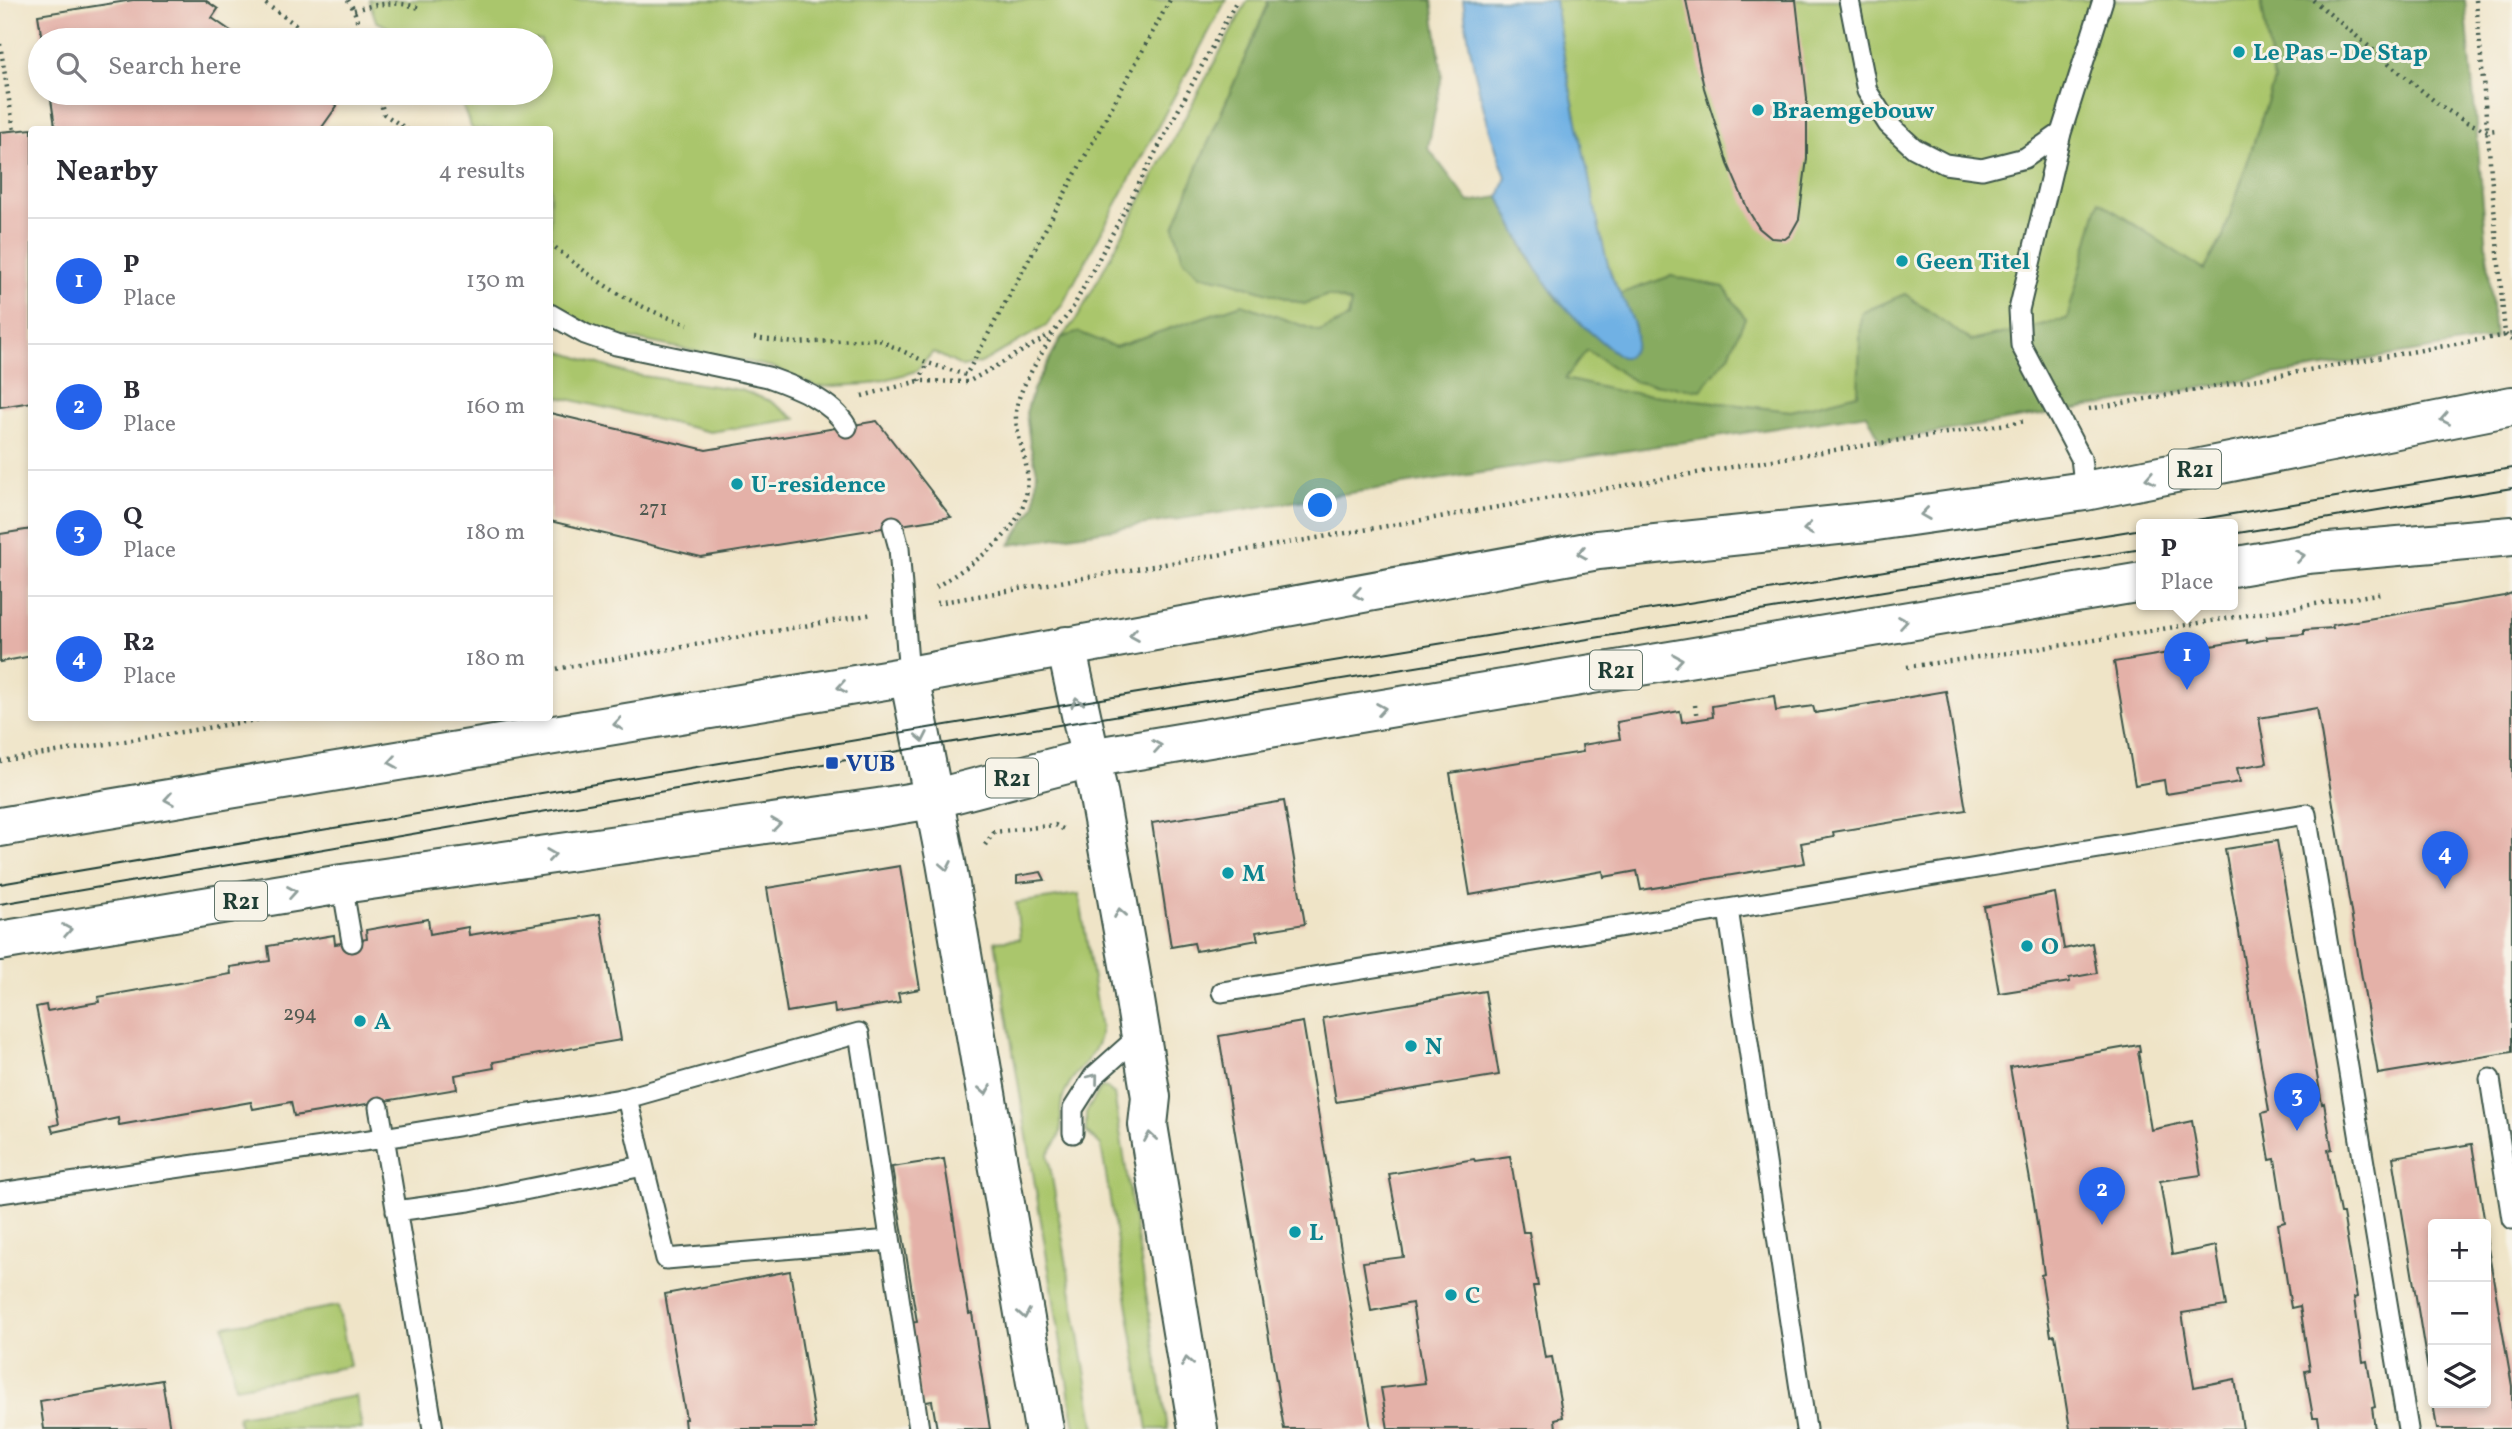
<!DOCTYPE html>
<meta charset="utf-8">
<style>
:root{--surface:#fff;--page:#f7f7f7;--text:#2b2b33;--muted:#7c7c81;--line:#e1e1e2;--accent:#2563eb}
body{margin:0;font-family:Vollkorn,serif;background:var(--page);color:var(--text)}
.controls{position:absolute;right:21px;bottom:21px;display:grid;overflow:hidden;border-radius:7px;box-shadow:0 4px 10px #0003}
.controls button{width:63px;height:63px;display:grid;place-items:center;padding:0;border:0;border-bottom:2px solid var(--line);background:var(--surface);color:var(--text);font:35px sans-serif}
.you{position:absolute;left:1321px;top:506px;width:24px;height:24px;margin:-18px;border:5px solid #fff;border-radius:50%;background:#1a73e8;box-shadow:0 0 0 10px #1a73e833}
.badge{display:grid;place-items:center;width:46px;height:46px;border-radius:50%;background:var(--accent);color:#fff;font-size:23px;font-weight:700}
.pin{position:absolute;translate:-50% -58px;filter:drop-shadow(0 2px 4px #0008)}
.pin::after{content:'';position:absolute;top:37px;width:24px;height:21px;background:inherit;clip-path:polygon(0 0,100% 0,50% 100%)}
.popup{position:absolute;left:2136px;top:519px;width:102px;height:91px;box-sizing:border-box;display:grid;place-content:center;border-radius:7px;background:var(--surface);filter:drop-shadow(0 2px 5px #0005);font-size:23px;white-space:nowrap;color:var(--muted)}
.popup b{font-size:26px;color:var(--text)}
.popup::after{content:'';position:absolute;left:50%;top:100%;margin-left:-14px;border:14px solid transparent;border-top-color:var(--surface)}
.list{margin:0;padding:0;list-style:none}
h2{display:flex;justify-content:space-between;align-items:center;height:91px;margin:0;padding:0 28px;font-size:30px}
h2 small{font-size:23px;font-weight:400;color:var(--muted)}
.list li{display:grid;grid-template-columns:46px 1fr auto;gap:21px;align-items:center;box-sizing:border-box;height:126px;padding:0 28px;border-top:2px solid var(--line)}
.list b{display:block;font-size:26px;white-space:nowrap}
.list p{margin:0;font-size:23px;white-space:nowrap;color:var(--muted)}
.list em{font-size:23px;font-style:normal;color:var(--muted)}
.icon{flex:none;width:38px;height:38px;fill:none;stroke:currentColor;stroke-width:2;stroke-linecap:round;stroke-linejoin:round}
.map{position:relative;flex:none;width:2512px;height:1429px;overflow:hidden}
.search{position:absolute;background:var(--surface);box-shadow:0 4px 10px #0003;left:28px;top:28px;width:525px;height:77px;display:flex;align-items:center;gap:18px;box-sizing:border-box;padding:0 24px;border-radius:38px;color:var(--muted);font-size:26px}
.panel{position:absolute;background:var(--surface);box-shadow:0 4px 10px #0003;left:28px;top:126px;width:525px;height:595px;border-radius:7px}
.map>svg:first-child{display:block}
.green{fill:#aac66c;stroke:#648250;stroke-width:2}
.forest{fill:#87ab60;stroke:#53744a;stroke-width:2}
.water{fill:#6fb1e4;stroke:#47778c;stroke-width:2}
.building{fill:#e4b1a8}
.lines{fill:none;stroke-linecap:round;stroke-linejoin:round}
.service-casing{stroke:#3e564a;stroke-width:23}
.tertiary-casing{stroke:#3e564a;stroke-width:42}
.primary-casing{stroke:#3e564a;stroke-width:42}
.path{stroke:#3e564a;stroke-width:4.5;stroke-dasharray:2 5;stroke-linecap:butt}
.service{stroke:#fff;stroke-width:19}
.tertiary{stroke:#fff;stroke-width:38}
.primary{stroke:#fff;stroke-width:38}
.tram{stroke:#1f3d34;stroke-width:2}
.oneway{stroke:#8f9e9a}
.culture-dot{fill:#0f9aa8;stroke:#f7f3e8;stroke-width:2.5}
.transit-dot{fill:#1a4fb4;stroke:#f7f3e8;stroke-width:2.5}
.labels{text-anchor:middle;stroke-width:6;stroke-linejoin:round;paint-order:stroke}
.number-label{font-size:21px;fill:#505a51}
.shield{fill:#f7f3e8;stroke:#60746a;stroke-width:2}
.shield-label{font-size:23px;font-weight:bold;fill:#1f3d34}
.culture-label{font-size:24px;font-weight:bold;fill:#0d838f;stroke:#f7f3e8;text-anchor:start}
.transit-label{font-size:24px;font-weight:bold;fill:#164399;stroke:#f7f3e8;text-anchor:start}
</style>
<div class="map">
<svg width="2512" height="1429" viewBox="0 0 2512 1429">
<rect width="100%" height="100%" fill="#f7f3e8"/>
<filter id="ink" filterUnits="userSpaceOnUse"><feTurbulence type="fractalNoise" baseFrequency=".0143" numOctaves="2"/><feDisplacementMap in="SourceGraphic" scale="14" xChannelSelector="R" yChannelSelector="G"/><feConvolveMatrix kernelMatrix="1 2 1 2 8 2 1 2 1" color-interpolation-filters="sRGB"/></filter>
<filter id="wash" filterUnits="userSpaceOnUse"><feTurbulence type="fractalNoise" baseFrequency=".00686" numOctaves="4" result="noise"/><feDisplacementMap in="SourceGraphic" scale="28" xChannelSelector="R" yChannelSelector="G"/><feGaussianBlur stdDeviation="1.57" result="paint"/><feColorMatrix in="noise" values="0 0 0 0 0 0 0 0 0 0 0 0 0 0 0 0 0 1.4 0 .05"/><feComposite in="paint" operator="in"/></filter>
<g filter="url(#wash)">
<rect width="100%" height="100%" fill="#efe4c7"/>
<!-- green -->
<path class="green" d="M369 0H1226L1062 305 1046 326 981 363 963 367 933 352 916 371 870 384 817 387 772 367 619 336 589 325 550 303V130L472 129 457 93H541V40H412L376 21Z
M1248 0H1267L1268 4 1197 169 1200 275 1227 280 1304 304 1328 295 1351 303 1348 318 1320 332 1242 304 1115 347 1079 333 1061 338 1078 317Z
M1555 0H2261L2274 81 2223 237 2203 271 2067 319 1971 341 1861 313 1859 394 1791 411 1617 391 1564 379 1587 349 1635 382 1671 276 1619 294C1602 256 1596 215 1588 175 1576 117 1563 59 1555 0Z
M550 348 629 374 741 390 770 401 796 419 710 432 550 395Z
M1079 894 1101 1028C1099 1060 1069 1071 1062 1101 1059 1111 1063 1124 1060 1134 1058 1141 1052 1148 1048 1154L1095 1429H1075L995 941 1020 939 1016 903Z
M1101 1087 1107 1088 1114 1094 1168 1429H1148L1101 1145 1086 1132V1113Z
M338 1306 350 1366 235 1387 224 1326Z
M356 1396 362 1429H240L238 1416Z"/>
<!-- forest -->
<path class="forest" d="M1267 0H1432L1442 75 1428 148 1469 202 1499 197 1525 251 1558 301 1635 327 1619 294 1671 276 1724 287 1745 318 1729 355 1701 390 1635 382 1587 350 1565 379 1617 391 1791 411 1858 394 1861 313 1905 294 1971 341 2067 319 2099 201 2204 270 2223 237 2274 81 2261 0H2465L2495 338 1881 442 1867 414 1010 545 1035 505 1037 471 1030 444 1026 413 1033 390 1061 338 1079 332 1115 347 1242 304 1320 332 1348 318 1351 303 1328 295 1304 304 1227 280 1200 275 1183 259 1174 227 1197 169 1268 5Z"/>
<!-- water -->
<path class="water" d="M1463 0H1555C1562 56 1575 112 1587 168 1594 203 1600 237 1610 272 1617 294 1654 340 1626 357H1621C1554 308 1534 269 1499 197L1506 177C1484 119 1470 62 1463 0Z"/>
<g id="blocks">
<!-- building -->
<path class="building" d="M133 0H205L218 9 212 18 244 40H42L38 15Z
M1686 0H1796L1807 98V159L1799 219 1790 235 1785 239 1771 238 1759 228 1748 210 1728 164 1704 88Z
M50 93H319L337 106 320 130H39L55 126Z
M32 129V402L0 407V132Z
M550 413 706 450 877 421 951 517 701 557 550 521Z
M32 529V656L0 662V534Z
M2512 593V1052L2378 1074 2317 708 2259 718 2267 763 2237 768 2240 782 2166 794 2164 780 2135 785 2114 662 2247 640V643L2267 639 2266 637 2304 634V630L2333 628 2332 625 2504 596Z
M1946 691 1966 810 1833 832 1834 837 1801 843 1805 863 1641 890 1637 871 1604 877 1603 871 1470 895 1450 773 1583 752 1582 745 1620 739 1617 722 1680 711 1682 722 1713 717 1712 706 1774 696 1776 711 1813 706 1815 713Z
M1284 801 1305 924 1256 932 1258 940 1196 951 1194 943 1171 947 1152 823Z
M2277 841 2322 1104 2324 1103 2332 1149 2328 1150 2340 1213H2343L2357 1297 2354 1298 2363 1362 2367 1361 2375 1407 2372 1408 2375 1429H2320L2318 1417H2313L2305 1371 2310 1370 2300 1306 2291 1308 2278 1224 2285 1222 2275 1159 2270 1160 2262 1113 2269 1111 2225 849Z
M900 866 920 989 898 993 900 1002 835 1013 834 1004 787 1012 767 888Z
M1041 872 1045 880 1017 883V876Z
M2055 893 2064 949 2092 943 2097 973 2069 978 2070 982 1999 993 1984 907Z
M600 914 621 1040 493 1062 494 1068 455 1075 457 1089 294 1116 291 1102 253 1109 251 1102 119 1125 118 1118 53 1132 51 1126 59 1124 36 1007 46 1005 47 1011 99 1002 98 997 231 974 230 967 270 961 268 946 334 935 335 944 367 939 366 930 428 919 430 934 468 927 469 935Z
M1485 991 1499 1075 1336 1102 1323 1018Z
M1303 1022 1371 1429H1284L1219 1036Z
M2139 1045 2140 1051H2138L2151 1130 2192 1121 2201 1175 2160 1181 2172 1255 2216 1246 2226 1306 2182 1313 2194 1387 2235 1379 2243 1429H2070L2055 1335 2051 1336 2041 1275 2044 1274 2034 1203 2010 1067Z
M2472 1144 2485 1224H2433L2432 1395 2393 1157Z
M1510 1156 1523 1232H1529L1538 1286H1533L1545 1358 1552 1357 1563 1417 1555 1419 1556 1429H1388L1381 1388 1425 1383 1412 1303 1371 1311 1363 1262 1404 1257 1389 1174 1474 1159 1475 1161Z
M944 1159 969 1314 972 1313 990 1429H937L932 1401 921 1403 909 1323 917 1322 892 1167Z
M2486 1237 2512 1386V1429H2437L2433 1403H2486Z
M790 1271 816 1429H685L684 1419H686L665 1294Z
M162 1380 170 1429H44L40 1401Z"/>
</g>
</g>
<g filter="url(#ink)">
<use href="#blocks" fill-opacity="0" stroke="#3e564a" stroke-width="2"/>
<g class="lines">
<defs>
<path id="service" d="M1849 0 1867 91 1888 124 1914 148 1945 164 1982 169 2025 158 2061 133
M550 314 585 334 616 345 768 377C796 387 831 400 847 427
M2085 491 2081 458 2021 345 2019 310 2061 133 2103 0
M893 526 899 548 909 676
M342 884 352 942
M1728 909 1806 1429
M1222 992 2306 814 2408 1429
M2490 1079 2512 1219
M627 1098 666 1259 890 1240
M379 1107 433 1429
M1073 1133V1109L1094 1076 1140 1035
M0 1193 384 1138 627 1098 859 1033 919 1429
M396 1211 469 1201 643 1166"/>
<path id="tertiary" d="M1066 646 1098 792 1130 970 1151 1097 1148 1125 1198 1429
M909 676 946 862 1044 1429"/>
<path id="primary" d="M2232 567 2307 554 2512 536
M0 827 909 676 1598 550 1876 521 2085 491 2512 406
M0 941 342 884 878 808 933 799 1090 758 2142 582"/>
</defs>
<!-- service casing -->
<use href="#service" class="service-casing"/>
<!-- tertiary casing -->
<use href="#tertiary" class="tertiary-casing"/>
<!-- primary casing -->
<use href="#primary" class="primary-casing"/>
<!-- path -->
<path class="path" d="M260 0 318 40
M348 0 354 10 363 40
M2313 0 2438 104 2464 121 2488 131 2497 130
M2476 0 2505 334 2512 341
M354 10C376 4 396 0 419 8
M0 44 14 131
M378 93 384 114 408 130
M550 243C593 280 632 307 688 324
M754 338 794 343 877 339 928 363 966 375 1170 0
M919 381 928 363
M862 396 919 381 968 382 1052 334 1071 311 1237 0
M2089 409 2512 334
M936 587C976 561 1034 528 1027 472 1025 452 1015 433 1016 413 1017 389 1041 357 1052 335
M937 603 1802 455 2026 421
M1907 667 2064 645 2383 593
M550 670 873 614
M1695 705 1697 720
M0 761 269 718
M985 845 994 832 1055 825 1063 829"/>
<!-- service -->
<use href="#service" class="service"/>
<!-- tertiary -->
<use href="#tertiary" class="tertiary"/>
<!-- primary -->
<use href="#primary" class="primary"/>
<!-- tram -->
<path class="tram" d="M2172 524 2512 468
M2232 534 2512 488
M0 884 1077 703 2142 529
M0 904 923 747 2142 549"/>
</g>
<!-- one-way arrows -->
<defs><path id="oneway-chevron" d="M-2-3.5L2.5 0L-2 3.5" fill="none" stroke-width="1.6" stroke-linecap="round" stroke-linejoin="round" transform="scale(1.75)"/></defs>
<g class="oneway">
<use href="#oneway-chevron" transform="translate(2445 419) rotate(169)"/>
<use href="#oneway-chevron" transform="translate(2150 478) rotate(169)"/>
<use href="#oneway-chevron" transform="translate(1925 514) rotate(172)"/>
<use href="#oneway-chevron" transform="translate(1808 529) rotate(173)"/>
<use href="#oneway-chevron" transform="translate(1582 553) rotate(170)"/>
<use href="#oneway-chevron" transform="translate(2300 556) rotate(-9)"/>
<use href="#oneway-chevron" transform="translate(1358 594) rotate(170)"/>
<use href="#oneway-chevron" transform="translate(1903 622) rotate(-9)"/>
<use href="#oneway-chevron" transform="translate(1134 635) rotate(171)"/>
<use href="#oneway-chevron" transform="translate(1678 660) rotate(-9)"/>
<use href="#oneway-chevron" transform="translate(842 687) rotate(171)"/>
<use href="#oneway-chevron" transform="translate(1077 702) rotate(-102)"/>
<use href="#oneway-chevron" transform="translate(1381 709) rotate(-9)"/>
<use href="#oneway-chevron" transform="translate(618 724) rotate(171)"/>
<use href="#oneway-chevron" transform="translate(922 737) rotate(79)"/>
<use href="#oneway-chevron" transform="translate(1157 746) rotate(-9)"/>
<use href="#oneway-chevron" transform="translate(393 762) rotate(171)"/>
<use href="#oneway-chevron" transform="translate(169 799) rotate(171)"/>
<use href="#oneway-chevron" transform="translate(776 824) rotate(-8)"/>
<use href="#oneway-chevron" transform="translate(551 855) rotate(-8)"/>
<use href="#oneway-chevron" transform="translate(946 866) rotate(79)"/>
<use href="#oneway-chevron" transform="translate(292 892) rotate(-10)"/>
<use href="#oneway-chevron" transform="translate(1120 913) rotate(-100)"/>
<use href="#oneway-chevron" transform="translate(67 930) rotate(-10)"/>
<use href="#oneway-chevron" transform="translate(1094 1078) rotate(-51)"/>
<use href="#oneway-chevron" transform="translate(985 1090) rotate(80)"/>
<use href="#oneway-chevron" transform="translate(1150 1137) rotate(-99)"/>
<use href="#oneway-chevron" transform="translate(1024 1314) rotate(80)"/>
<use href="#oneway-chevron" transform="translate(1187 1362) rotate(-100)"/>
</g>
</g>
<!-- markers -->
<g class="culture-dot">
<circle cx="2239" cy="52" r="7"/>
<circle cx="1758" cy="110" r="7"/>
<circle cx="1902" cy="261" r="7"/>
<circle cx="737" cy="484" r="7"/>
<circle cx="1228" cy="873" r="7"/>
<circle cx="2027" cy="946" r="7"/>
<circle cx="360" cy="1021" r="7"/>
<circle cx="1411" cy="1046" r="7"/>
<circle cx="1295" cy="1232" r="7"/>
<circle cx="1451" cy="1295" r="7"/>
</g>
<rect class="transit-dot" x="825" y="756" width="14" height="14" rx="3.5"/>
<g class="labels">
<!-- number labels -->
<g class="number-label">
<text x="653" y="515">271</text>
<text x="300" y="1020">294</text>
</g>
<!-- shield labels -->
<g class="shield">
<rect x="2169" y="449.5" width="52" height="39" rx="5"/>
<rect x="1590" y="650.5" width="52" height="39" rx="5"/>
<rect x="986" y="758.5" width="52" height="39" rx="5"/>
<rect x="215" y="881.5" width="52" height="39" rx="5"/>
</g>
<g class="shield-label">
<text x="2195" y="477">R21</text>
<text x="1616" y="678">R21</text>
<text x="1012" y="786">R21</text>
<text x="241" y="909">R21</text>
</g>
<!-- culture labels -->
<g class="culture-label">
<text x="2253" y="60">Le Pas - De Stap</text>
<text x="1772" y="118">Braemgebouw</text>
<text x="1916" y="269">Geen Titel</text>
<text x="751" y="492">U-residence</text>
<text x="1242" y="881">M</text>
<text x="2041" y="954">O</text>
<text x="374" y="1029">A</text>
<text x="1425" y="1054">N</text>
<text x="1309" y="1240">L</text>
<text x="1465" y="1303">C</text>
</g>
<!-- transit labels -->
<g class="transit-label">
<text x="846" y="771">VUB</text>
</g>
</g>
</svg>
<div class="controls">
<button>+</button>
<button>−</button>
<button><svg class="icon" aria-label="layers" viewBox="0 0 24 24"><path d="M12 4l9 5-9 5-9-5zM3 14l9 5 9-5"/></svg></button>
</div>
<div class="you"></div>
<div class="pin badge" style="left:2187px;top:690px">1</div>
<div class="popup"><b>P</b>Place</div>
<div class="pin badge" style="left:2102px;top:1225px">2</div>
<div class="pin badge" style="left:2297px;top:1131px">3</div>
<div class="pin badge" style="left:2445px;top:889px">4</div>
<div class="search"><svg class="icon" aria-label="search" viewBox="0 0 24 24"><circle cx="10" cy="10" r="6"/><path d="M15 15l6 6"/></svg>Search here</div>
<section class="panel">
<h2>Nearby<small>4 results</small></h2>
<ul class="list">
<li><span class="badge">1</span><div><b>P</b><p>Place</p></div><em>130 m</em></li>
<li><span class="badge">2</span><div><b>B</b><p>Place</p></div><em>160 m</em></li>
<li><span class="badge">3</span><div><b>Q</b><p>Place</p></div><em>180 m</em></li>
<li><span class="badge">4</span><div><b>R2</b><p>Place</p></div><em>180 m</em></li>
</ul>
</section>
</div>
